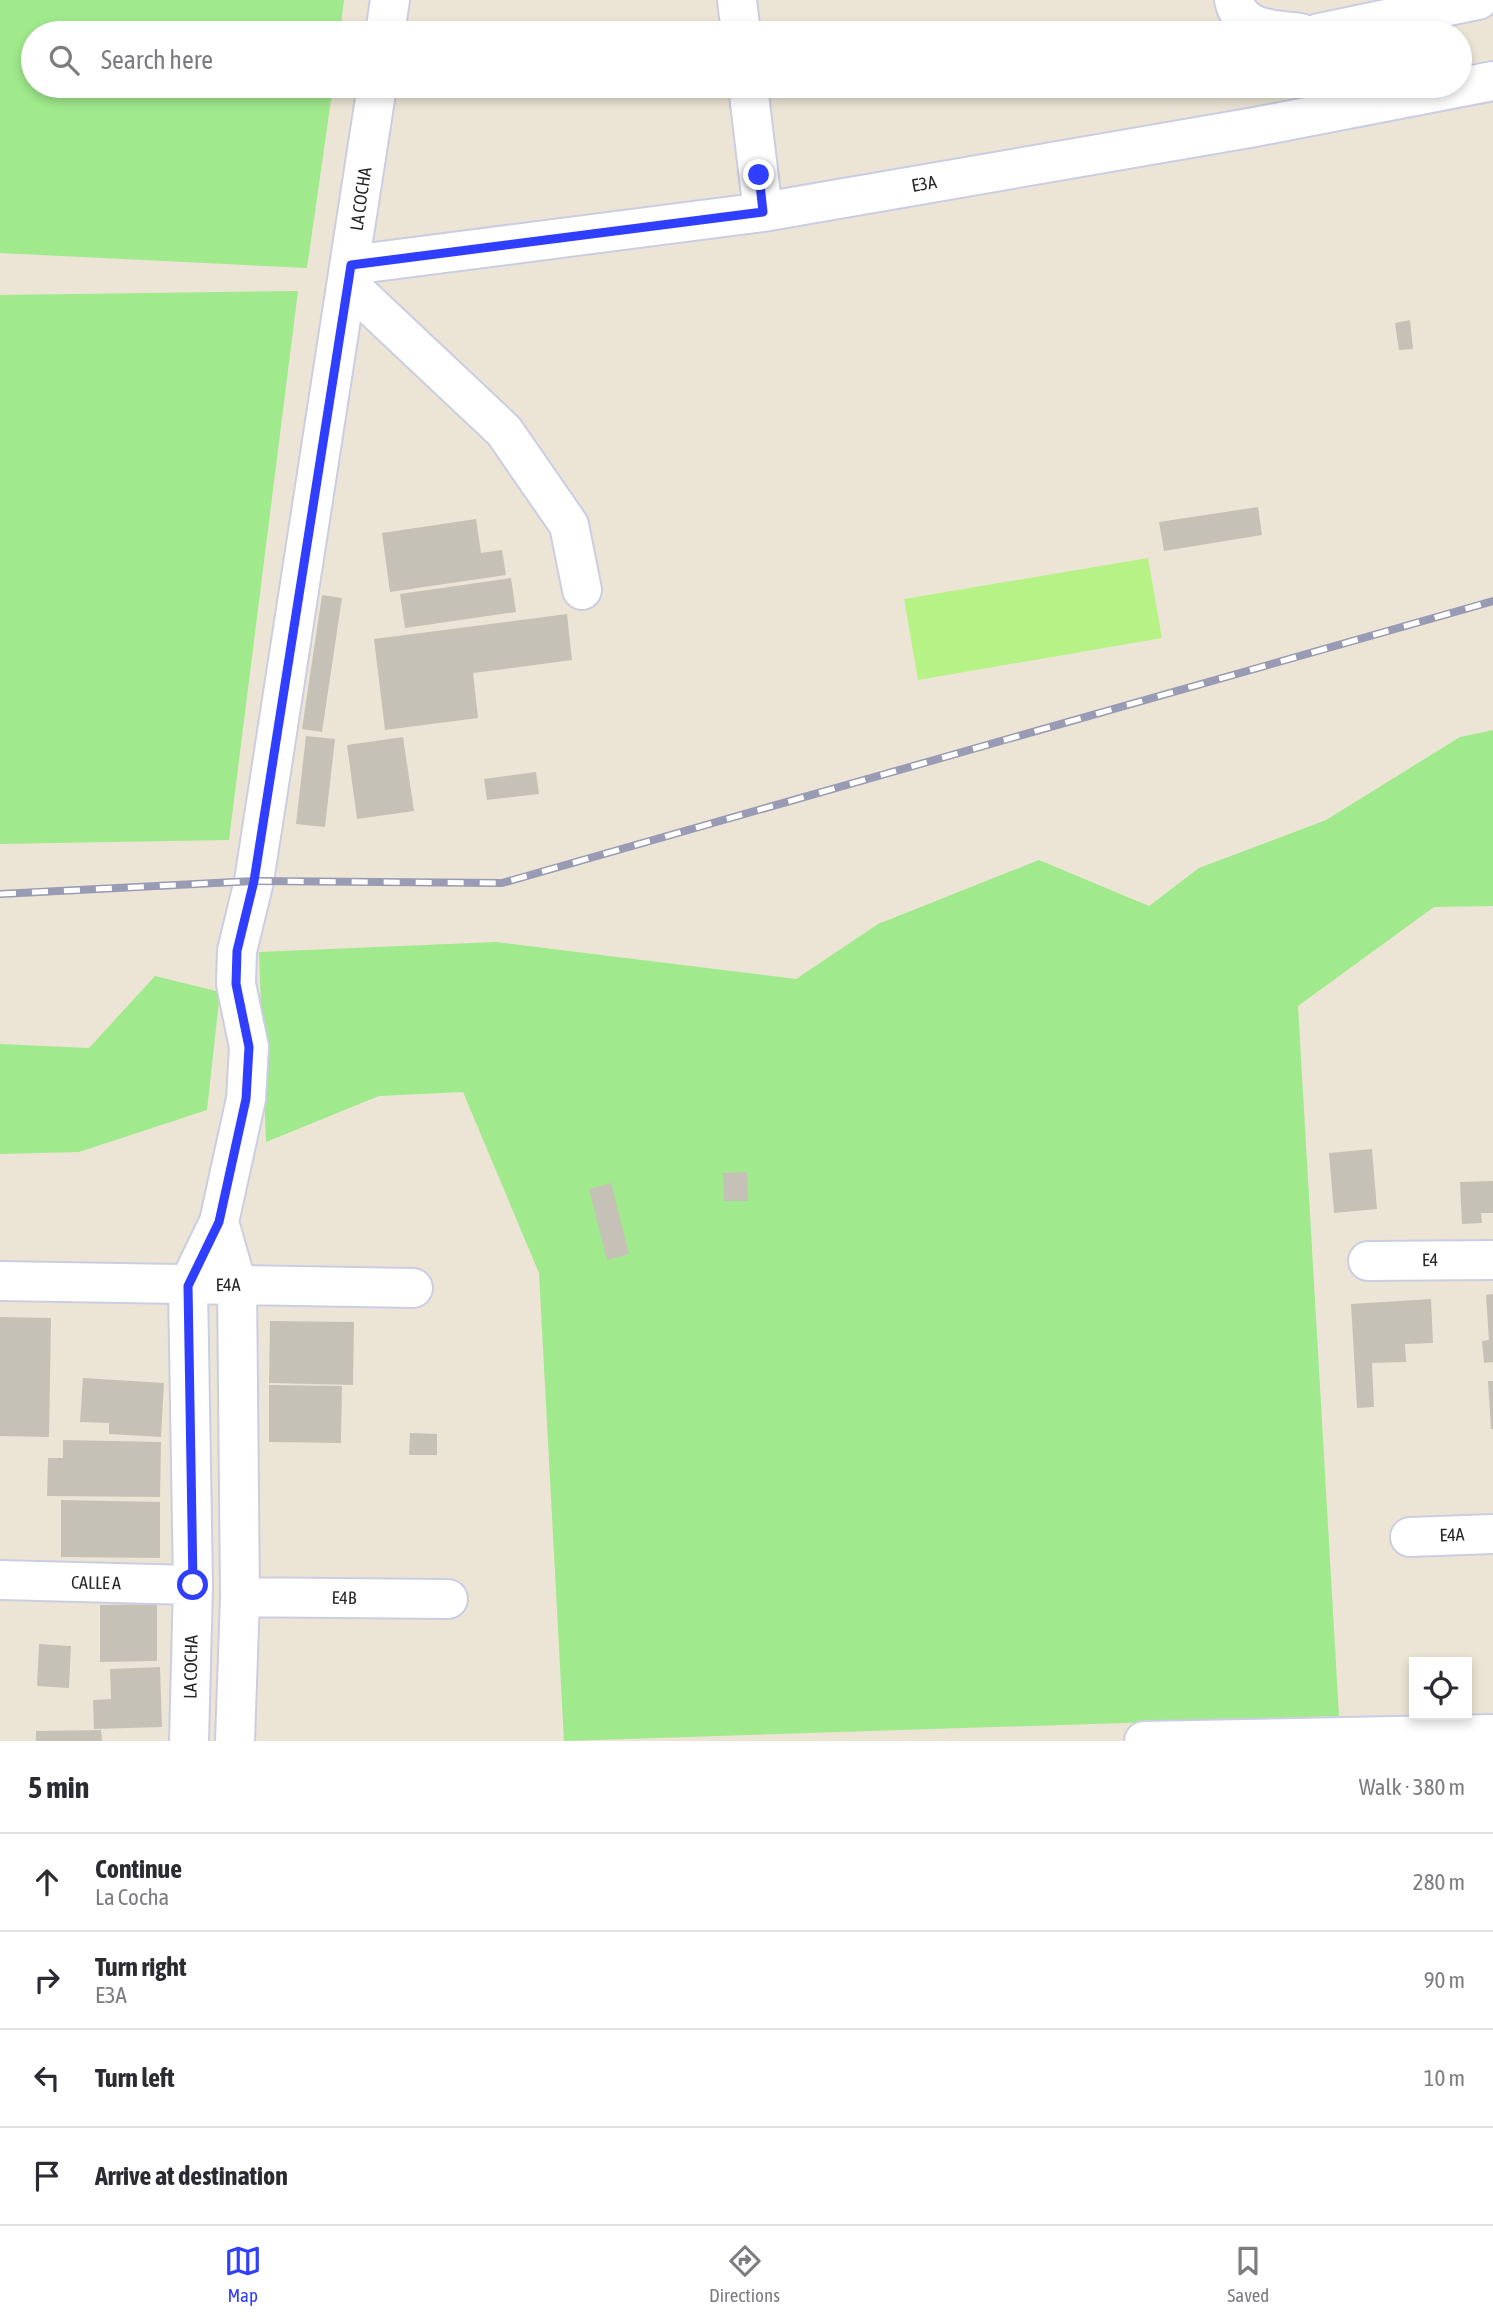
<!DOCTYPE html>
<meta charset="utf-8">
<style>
:root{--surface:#fff;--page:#f2f2f3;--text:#2b2b33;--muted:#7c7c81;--line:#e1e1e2;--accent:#2f3eff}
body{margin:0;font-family:"Asap Condensed",sans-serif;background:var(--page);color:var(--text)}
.controls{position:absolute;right:21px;bottom:21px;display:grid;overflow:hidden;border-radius:0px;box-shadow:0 4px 10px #0003}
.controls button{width:63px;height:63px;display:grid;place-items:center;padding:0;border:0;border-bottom:2px solid var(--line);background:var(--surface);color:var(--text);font:35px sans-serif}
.stop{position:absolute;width:21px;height:21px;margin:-16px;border:5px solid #2f3eff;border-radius:50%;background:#fff}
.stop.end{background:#2f3eff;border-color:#fff;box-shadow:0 2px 7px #0008}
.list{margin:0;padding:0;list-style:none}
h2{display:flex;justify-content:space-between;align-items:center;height:91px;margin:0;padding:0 28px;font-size:30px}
h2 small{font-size:23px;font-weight:400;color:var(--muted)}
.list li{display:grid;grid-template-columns:46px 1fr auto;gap:21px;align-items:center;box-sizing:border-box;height:98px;padding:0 28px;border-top:2px solid var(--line)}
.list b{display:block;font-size:26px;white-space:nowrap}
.list p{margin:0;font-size:23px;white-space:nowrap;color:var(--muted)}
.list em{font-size:23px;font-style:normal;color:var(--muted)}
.icon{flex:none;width:38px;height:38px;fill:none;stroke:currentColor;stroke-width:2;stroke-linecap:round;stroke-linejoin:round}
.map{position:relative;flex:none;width:1493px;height:1741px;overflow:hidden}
.search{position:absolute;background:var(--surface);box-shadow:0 4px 10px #0003;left:21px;right:21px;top:21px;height:77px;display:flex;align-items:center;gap:18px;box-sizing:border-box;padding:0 24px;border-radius:38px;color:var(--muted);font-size:26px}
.sheet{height:483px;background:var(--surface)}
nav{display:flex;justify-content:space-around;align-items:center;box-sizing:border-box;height:98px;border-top:2px solid var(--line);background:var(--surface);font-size:19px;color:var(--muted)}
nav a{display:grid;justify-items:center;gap:4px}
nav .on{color:var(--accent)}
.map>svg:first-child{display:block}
.green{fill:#a0e98c}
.pitch{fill:#b7f286}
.building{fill:#c6c1b6}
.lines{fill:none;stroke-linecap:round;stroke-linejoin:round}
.minor-casing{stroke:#cbcde2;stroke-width:42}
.minor{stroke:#fff;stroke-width:38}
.rail-casing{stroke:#999ab4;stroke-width:8}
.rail{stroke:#fff;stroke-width:5;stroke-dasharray:16;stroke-linecap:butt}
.route{stroke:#2f3eff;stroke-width:9}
.labels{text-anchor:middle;stroke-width:6;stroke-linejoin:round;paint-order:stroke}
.street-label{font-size:18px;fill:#272727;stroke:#fff}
</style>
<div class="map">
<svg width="1493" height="1741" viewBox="0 0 1493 1741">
<rect width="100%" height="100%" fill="#ece5d6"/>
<!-- green -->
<path class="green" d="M0 0H344L340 33H33V86H333L307 268 0 253Z
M298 291 229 840 0 844V295Z
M1493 730V906L1434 907 1298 1006 1339 1716 564 1741 539 1273 463 1092 379 1096 266 1142 259 952 496 942 796 979 878 924 1039 860 1149 906 1199 868 1326 820 1460 737Z
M155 976 220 992 207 1110 79 1152 0 1154V1044L89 1048Z"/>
<!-- pitch -->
<path class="pitch" d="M1148 558 1162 638 918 680 904 599Z"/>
<!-- building -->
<path class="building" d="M1410 320 1413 349 1399 350 1395 323Z
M1258 507 1262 535 1164 551 1159 522Z
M476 519 481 553 502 550 506 575 390 592 382 533Z
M511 578 516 612 405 628 400 594Z
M322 595 342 598 322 732 302 729Z
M567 614 572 660 473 673 478 718 385 730 374 639Z
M306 736 335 739 325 827 296 824Z
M403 737 414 811 357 819 347 745Z
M536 772 539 794 487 800 484 779Z
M1372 1149 1377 1209 1334 1213 1329 1153Z
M747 1172 748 1201H724L723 1173Z
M1493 1181V1213H1481L1482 1223 1462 1224 1460 1182Z
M611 1183 629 1254 607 1260 589 1189Z
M1493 1294V1362L1484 1363 1482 1341 1489 1340 1486 1295Z
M1431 1299 1433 1343 1405 1344 1406 1362 1372 1363 1374 1407 1357 1408 1351 1304Z
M0 1317 51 1318 49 1437 0 1436Z
M270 1321 354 1322 353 1385 269 1383Z
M83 1378 164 1383 161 1437 109 1434V1423L80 1422Z
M1488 1381H1493V1429H1491Z
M269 1385 342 1386 341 1443 269 1442Z
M410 1433 437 1434V1455H409Z
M63 1440 161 1442 160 1497 47 1496 48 1458H63Z
M61 1500 160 1502V1558L61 1557Z
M157 1604V1661L100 1662V1605Z
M39 1644 71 1646 69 1688 37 1686Z
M160 1667 162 1727 94 1729 93 1700 111 1699 110 1669Z
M101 1730 102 1741H36V1731Z"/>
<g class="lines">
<defs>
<path id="minor" d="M737 0 741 33
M1234 0C1240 31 1276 30 1301 33
M385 33 390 0
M1319 33 1478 0
M748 86 763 212
M351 265 763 212 1255 127 1493 81
M348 284 504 431 569 525 582 590
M219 1222 237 1285 240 1597 235 1741
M1368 1261 1493 1260
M0 1281 413 1288
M1410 1537 1493 1534
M0 1580 193 1585
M240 1597 448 1599
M189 1741 193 1585 188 1286 219 1222 246 1099 249 1047 236 984 237 951 254 881 377 86
M1144 1741 1493 1734"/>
</defs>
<!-- minor casing -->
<use href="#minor" class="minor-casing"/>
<!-- minor -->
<use href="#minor" class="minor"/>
<defs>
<path id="rail" d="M0 894 254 881 502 883 1493 601"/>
</defs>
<!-- rail casing -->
<use href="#rail" class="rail-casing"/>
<!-- rail -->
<use href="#rail" class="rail"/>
</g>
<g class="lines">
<!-- route -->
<path class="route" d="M193 1585 188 1286 219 1222 246 1099 249 1047 236 984 237 951 254 881 351 265 763 212 759 175"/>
</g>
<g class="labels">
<!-- street labels -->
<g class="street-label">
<text transform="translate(924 184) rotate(-10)" y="6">E3A</text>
<text transform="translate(361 199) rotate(-82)" y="6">LA COCHA</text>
<text transform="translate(1430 1260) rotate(-1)" y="6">E4</text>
<text transform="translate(228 1285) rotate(-1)" y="6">E4A</text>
<text transform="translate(1452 1535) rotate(-2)" y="6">E4A</text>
<text transform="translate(96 1583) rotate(1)" y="6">CALLE A</text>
<text transform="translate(344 1598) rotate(1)" y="6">E4B</text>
<text transform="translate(191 1667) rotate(-89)" y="6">LA COCHA</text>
</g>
</g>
</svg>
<div class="controls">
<button><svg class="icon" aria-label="locate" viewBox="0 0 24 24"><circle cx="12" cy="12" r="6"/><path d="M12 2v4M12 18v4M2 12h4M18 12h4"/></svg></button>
</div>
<div class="stop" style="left:193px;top:1585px"></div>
<div class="stop end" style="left:759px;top:175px"></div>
<div class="search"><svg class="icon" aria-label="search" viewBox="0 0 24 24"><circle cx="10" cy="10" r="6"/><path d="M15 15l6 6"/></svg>Search here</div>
</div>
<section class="sheet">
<h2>5 min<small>Walk · 380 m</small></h2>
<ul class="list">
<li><svg class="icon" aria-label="ahead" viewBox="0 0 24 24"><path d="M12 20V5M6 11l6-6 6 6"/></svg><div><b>Continue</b><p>La Cocha</p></div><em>280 m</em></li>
<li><svg class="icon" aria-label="right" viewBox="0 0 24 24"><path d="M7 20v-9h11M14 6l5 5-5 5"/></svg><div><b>Turn right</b><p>E3A</p></div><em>90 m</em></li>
<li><svg class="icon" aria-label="left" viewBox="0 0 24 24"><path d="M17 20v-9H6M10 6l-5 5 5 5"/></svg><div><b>Turn left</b></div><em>10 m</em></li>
<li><svg class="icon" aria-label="arrive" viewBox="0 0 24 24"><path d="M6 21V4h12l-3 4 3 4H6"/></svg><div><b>Arrive at destination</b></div></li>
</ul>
</section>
<nav>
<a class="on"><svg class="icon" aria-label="map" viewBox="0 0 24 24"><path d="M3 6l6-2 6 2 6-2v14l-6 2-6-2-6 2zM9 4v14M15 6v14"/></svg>Map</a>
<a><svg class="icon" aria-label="directions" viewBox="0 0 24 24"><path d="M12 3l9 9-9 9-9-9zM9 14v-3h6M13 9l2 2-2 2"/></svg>Directions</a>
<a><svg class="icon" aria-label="saved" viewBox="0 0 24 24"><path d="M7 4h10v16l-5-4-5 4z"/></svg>Saved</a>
</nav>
